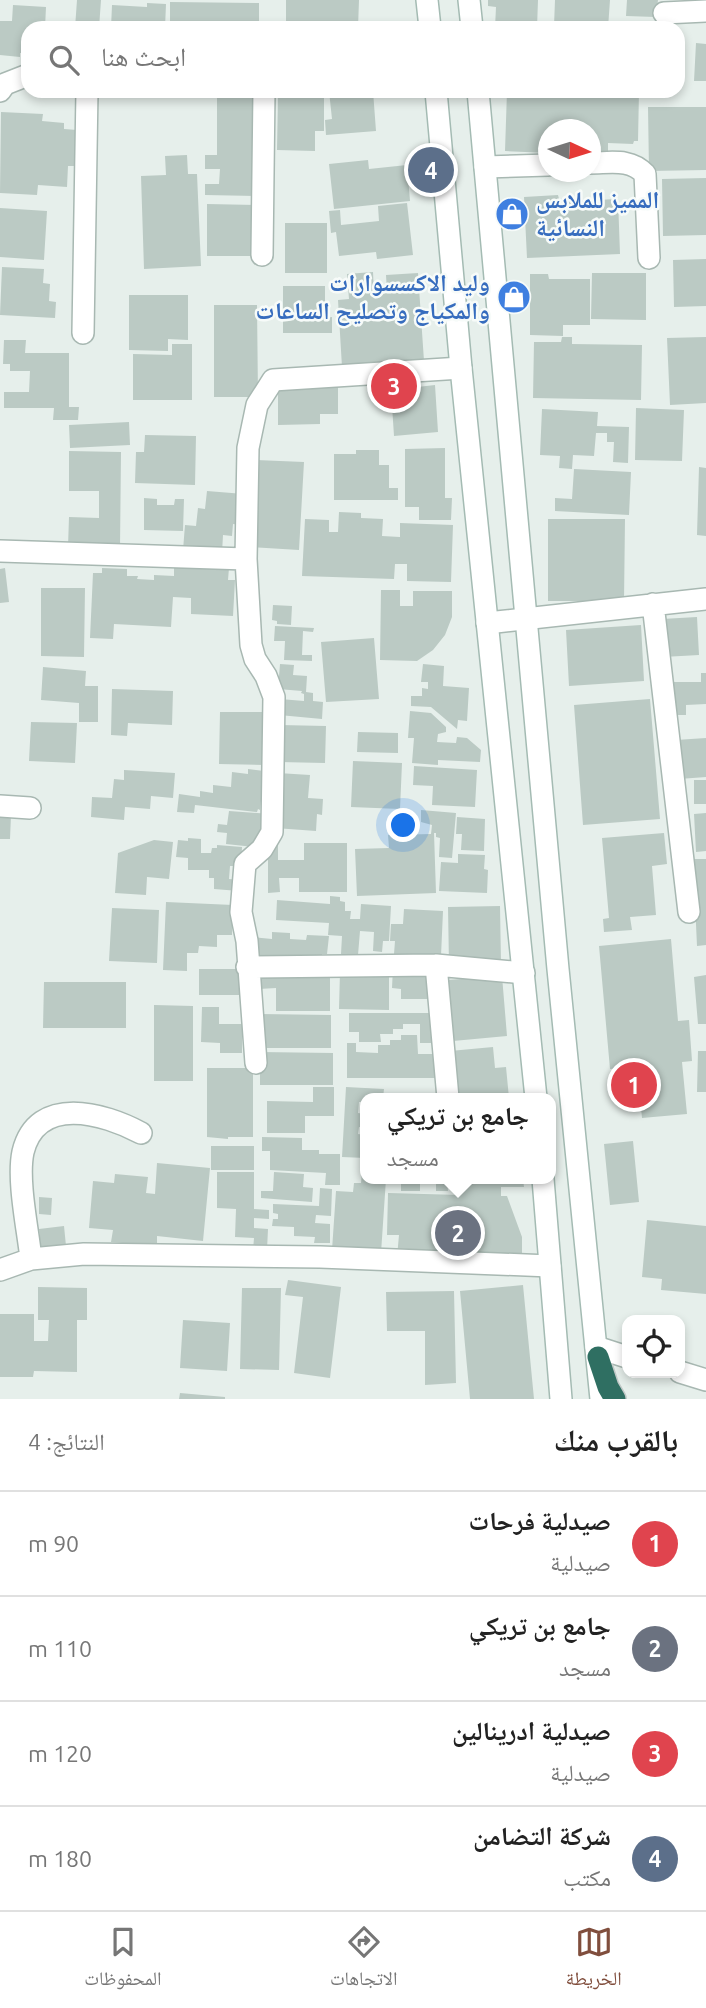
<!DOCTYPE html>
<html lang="ar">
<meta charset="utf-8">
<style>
:root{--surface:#fff;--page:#f2f2f2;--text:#222;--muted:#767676;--line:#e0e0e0;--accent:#804e3d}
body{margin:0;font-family:Ubuntu,"Noto Naskh Arabic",sans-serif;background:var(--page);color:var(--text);direction:rtl}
.controls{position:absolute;right:21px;bottom:21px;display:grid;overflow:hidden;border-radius:14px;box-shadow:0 4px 10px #0003}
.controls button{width:63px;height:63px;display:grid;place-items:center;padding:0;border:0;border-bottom:2px solid var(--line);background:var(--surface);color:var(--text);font:35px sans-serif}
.compass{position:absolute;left:538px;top:119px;width:63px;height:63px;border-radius:50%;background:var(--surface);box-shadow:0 4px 10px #0003;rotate:94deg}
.you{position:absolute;left:404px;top:826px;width:24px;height:24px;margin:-18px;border:5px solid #fff;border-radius:50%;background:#1a73e8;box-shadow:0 0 0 10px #1a73e833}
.badge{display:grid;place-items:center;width:46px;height:46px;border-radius:50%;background:var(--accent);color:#fff;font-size:23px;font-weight:700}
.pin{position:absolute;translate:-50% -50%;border:4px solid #fff;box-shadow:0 2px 7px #0006}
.popup{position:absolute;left:360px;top:1093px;width:196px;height:91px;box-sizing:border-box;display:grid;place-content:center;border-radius:14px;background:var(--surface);filter:drop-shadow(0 2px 5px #0005);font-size:23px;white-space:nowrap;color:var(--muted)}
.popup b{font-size:26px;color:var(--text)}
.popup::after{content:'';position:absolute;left:50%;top:100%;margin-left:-14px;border:14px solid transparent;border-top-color:var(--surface)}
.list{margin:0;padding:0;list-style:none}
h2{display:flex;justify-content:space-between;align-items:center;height:91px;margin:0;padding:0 28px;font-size:30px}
h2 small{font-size:23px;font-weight:400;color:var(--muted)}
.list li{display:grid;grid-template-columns:46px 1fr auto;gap:21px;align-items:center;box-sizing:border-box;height:105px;padding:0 28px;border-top:2px solid var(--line)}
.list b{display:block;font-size:26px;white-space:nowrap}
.list p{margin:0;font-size:23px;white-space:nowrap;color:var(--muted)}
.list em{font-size:23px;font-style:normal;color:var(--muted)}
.icon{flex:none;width:38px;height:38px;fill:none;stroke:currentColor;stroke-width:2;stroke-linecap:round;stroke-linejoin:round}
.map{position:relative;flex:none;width:706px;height:1399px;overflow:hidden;direction:ltr}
.search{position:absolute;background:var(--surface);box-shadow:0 4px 10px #0003;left:21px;right:21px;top:21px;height:77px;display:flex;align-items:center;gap:18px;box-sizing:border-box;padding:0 24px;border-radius:21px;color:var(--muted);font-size:26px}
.sheet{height:511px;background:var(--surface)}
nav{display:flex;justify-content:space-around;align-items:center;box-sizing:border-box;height:98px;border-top:2px solid var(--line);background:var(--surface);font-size:19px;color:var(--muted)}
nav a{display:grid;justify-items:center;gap:4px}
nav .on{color:var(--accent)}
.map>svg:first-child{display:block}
.building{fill:#bbcac4}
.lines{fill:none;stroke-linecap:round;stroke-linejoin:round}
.street-casing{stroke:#a8b8b2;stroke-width:24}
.secondary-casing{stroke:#a4bbb3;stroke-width:24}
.highway-casing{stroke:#c2cac8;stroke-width:24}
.street{stroke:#fff;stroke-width:21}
.secondary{stroke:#fff;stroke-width:21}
.highway{stroke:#2f6f62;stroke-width:21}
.labels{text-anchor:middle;stroke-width:5;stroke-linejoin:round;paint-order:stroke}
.shop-label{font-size:24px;font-weight:bold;fill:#366cbe;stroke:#f7fbf9;text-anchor:start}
</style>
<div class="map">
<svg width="706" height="1399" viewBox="0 0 706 1399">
<rect width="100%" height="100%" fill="#e6efeb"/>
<!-- building -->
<path class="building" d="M77 0H101L99 28H75Z
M286 0H359L358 28H286Z
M488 0H538L537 28H495L496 7 488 6Z
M555 0H610L608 28 554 26Z
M627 0H658L656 17 626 16Z
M170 2 259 3V28H170Z
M147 3 166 4 165 28H111L112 5 147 7Z
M13 5 46 7 45 28H28V53H20V57L0 55V21H12Z
M696 43 706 44V81H694Z
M217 91H257V196L205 195V184H219L220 169H205V155H217Z
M329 91H373L376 131 326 135 325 120 332 119Z
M507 91H567V94L607 96V91H639L638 141H634L633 144 608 143V153L590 152V130H548V153L505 151Z
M278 95 324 96V131H315V151L277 150Z
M648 107H706V170L649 171Z
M1 112 43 114 42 121 64 123V129L77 130 75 166H68L67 187 38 185 37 195 0 193Z
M187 155 188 174H197L201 266 144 269 141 176 166 175 165 156Z
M368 160 369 169 407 165 410 201 334 209 329 164Z
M706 178V235L663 236 662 179Z
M558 195 559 199 574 198V201L618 199 620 254 527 258 524 197Z
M407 203 413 255 377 259 376 252 339 256 336 232 331 233 329 211 340 210 341 225 379 221 378 206Z
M207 204 259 205V256H207Z
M0 208 47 211 44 260 0 257Z
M285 223H327V273H285Z
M706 259V306L674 307 673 260Z
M2 267 44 269 43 283 50 284 49 301 56 302 55 318 0 315Z
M373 272 374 293 387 292 386 275 418 273 424 361 342 367 338 300 349 299 347 274Z
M592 273H646V320L591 319Z
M530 274H548L549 279H590V325H563V336L530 335Z
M283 286H325V318L332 317V333H283Z
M129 295H188V340L168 339V351L129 350Z
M214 305H257L258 397H214Z
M562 337H572V344L642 345 641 400 533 398 534 342H561Z
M706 337V403L670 405 667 338Z
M4 340H26L25 353H69V407H79L78 420H53L54 408H4V392H29L30 371H10V364H3Z
M172 344H192V400H133V354L172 355Z
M435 385 438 432 394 436 391 390Z
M278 387H338V414H320V424L278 425Z
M636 408 684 410 682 461 635 460Z
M542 409 598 412 597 426 629 427 628 463 613 462 614 442H607V433H596L594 456 573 455 572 469 559 468 560 456 540 455Z
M129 422 130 445 70 448 69 425Z
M145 435 196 436 195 485 135 483 136 452H144Z
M445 448V498H452L451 520H419V507H405V449Z
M356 450H379V465H389V488H398V500H334V454H356Z
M69 451 121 452 120 548 68 547 69 517 99 518V491H69Z
M256 460 304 462 299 550 251 547Z
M699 467 706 468V536L697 535Z
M574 469 631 472 629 515 555 511V498L572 499Z
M207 491 244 494 242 525 233 524 232 536 223 535 222 553 183 550 185 525 196 526 198 508 205 509Z
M144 498 157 499V505H174L175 499H184L183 531 144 530Z
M339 512 361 513V518L383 519 382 536 400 537V523L453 525 451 582 407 581V564H395L394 579 302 576 305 519 329 520V532H338Z
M548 519H625L624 601H548Z
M174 560 229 568 228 580H235L233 616 191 614V598L173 597 171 627 114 624 113 639 90 638 93 573H102V568L127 569V576H138L137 579 154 580V575L174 576Z
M5 568 9 602 0 603V569Z
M41 588H85L84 657 41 656Z
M381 590H400V606H413V591H452V617L445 635 433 650 417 661 380 660Z
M273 605 292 606 291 625 277 624V621L272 620Z
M697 617 699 655 663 657 662 619Z
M641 625 644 681 569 686 566 630Z
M275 626 314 628 313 632 303 631 302 655H312V661L284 660 285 641H274Z
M374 638 379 699 326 702 321 642Z
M280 664 294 665 293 675 307 676 306 692 313 693V701L323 702 322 719 279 715 280 699 304 701V694L301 693 302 691 278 689Z
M423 664 444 666 443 686 469 688 467 721 458 720 457 729 431 707 411 706V696H422V688L428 689V682H421Z
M43 667 86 671 85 686H98V722H79V703L41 700Z
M701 673H706V704L686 705V715H672L671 682H701Z
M112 689 173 691 172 725 128 723 127 736 111 735Z
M650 699 660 819 583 825 574 705Z
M410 711 431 713 446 727V732L438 734 437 742 456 743 457 737 467 738 481 750 480 762 438 760V765L412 763 414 738H408Z
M220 712H265L264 765 219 764Z
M31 722 77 723 75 763 29 761Z
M280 725 326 726 325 763 279 762Z
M358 732 398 733V753L357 752Z
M706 738V777L679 779 676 740Z
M353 761 402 763 400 809 351 807Z
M414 766 477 770 475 807 432 805 433 786 413 785Z
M248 769 264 771 260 810 258 809 257 812 195 805 194 813 177 812 179 794 200 797V791L213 793V785L231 787 232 772 248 774Z
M124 770 175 773 173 798 151 796 150 809 125 807 124 820 91 817 92 797 112 798 114 779 124 780Z
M278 773 310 775 308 798 323 799 322 815 317 814 316 831 275 828Z
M694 780H706V804H694Z
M421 810 456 813 452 858 439 857 440 838 436 837V833H434L436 893 357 896 355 849 389 848 388 835 431 834 432 825 421 822Z
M229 811 270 814 268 838 256 837 254 847 226 844 227 833 217 832 218 824 227 825Z
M706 813V851L696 852 694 814Z
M0 814 11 815 10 839H0Z
M457 817 485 819 484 851 461 850 462 834H456Z
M664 833 667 864 652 866 656 915 630 917 632 930 604 932 603 919 609 918 602 838Z
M188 838 201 839V853H211L212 848H217V845L242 847 241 866H230L229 879 240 880 239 891 214 889V878H209V870H188V858L176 857 178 840 188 841Z
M154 840 173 842 169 879 147 877 146 895 115 893 118 853Z
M268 843H278V860H304V843H347V892H299V878H279L280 892 268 893Z
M458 854 485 855 484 869 488 870 487 893 439 891 441 862 458 863Z
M693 859H706V945L697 946Z
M330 896 340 897V901L345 902V911H351L350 919H360L361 904 391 906 389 941H383L382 952 373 951 374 932 360 931 358 955 341 954 342 936 328 935 329 923 276 920 277 900 330 904Z
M166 902 233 905 232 935H217V947L199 946 198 953H187V971L163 970Z
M500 906 501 964 449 965 448 907Z
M112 908 159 910 157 963 109 961Z
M404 909 443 911 441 956 394 954 395 941H390L391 924H403Z
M272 932 290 933V939L306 940 307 935 329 936 327 954H322V957L249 963 250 937 272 939Z
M671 939 678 1021 689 1020 692 1061 682 1062 687 1114 642 1118 637 1067 610 1069 599 946Z
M393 967H431L430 999H401V989L392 988Z
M199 969H246V995H199Z
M259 970H330V1011H276V988L259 989Z
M340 972 389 973V1010L339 1009Z
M706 975V1024H698L694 977Z
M502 976 507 1036 453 1041 447 980Z
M44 982H126V1028H43Z
M154 1005 193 1006V1081H154Z
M202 1007H219V1024H242V1053H220V1043L201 1042Z
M349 1013H436V1043H420V1024H403V1029H393V1034H380L381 1042H359V1032H349Z
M260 1014 331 1015V1048H260Z
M401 1035H417L418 1054H435V1078H347V1043H356V1052L378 1053V1045H390V1040H401Z
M493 1047 495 1068 506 1067 509 1098H453L450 1051Z
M698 1051H706V1092H697Z
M260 1052 333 1053V1085H260Z
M207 1068H253V1137H228V1139L207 1137Z
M313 1087H334V1116H305V1133H267V1101L313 1102Z
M346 1087 384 1089 383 1098H365V1102H359L358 1113 365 1114V1128L359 1127 358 1134 365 1135V1158L342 1157Z
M262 1137 302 1138V1150H319V1154H340V1185H325L326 1173 270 1170V1151H262Z
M633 1141 639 1202 610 1205 604 1144Z
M211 1146H254V1170H211Z
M157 1163 210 1168 203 1241 157 1236V1246L111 1242 113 1230 89 1228 93 1181 114 1183 115 1174 148 1177 146 1193 155 1194Z
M362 1171H365V1179H386L381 1253 332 1250 336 1191 353 1192 354 1183H361Z
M217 1172H254V1209L269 1210V1219L254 1218V1228L268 1229 267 1250H253L254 1238 235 1237 236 1209 217 1208Z
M274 1172 304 1174 303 1187 313 1188 312 1202 261 1198V1191H273Z
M401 1179H420V1191H401Z
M436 1179H447L448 1191H436Z
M459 1179H523L524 1187H501V1196H507L522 1237V1262L397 1257 399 1235H387L388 1193 460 1195Z
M320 1188 332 1189 331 1216 316 1215 315 1223 330 1224V1243H314L315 1237 294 1236V1227L272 1226 273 1219H278V1214L273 1213V1204L319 1206Z
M39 1197 52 1198 51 1215 39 1214Z
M647 1220 706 1226V1294L661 1290 662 1279 642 1277Z
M64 1226 66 1246 41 1249 39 1229Z
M288 1280 341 1287 330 1378 294 1373 303 1297 285 1295Z
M523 1285 534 1399H470L460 1291Z
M38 1287 87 1288V1320H77V1372L34 1371 33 1377H0V1314H34V1341H48L49 1320H38Z
M242 1288H281L279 1370 240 1369Z
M454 1291 456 1383 425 1385V1331H387L386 1292Z
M183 1320 230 1323 227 1371 180 1368Z
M180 1393 225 1397V1399H179Z"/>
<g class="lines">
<defs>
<path id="street" d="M664 13 706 11
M0 91 5 84 28 75
M590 163C611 163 630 158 645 174L649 258
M485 167 548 165
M262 255 264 91
M83 333 87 91
M0 551 246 559 248 448 257 405 273 380 461 368
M246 559 251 645 255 659 266 676 274 697 272 832 262 849 245 864 241 912 247 941 256 1063
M653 604 689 912
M487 623 706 599
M0 806 30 808
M436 965 448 1098
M247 967 436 965 524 973
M31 1259C28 1230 17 1180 23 1152 37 1094 104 1113 141 1133
M0 1270 31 1259 84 1254 320 1257 550 1266
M596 1347 627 1357
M680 1372 706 1380"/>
<path id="secondary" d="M427 0 430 28
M469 0 472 28
M436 91 461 368 536 1098
M478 91 558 969 601 1399
M543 1179 561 1399"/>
<path id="highway" d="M598 1357 608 1387 615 1399"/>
</defs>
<!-- street casing -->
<use href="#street" class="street-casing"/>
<!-- secondary casing -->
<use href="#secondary" class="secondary-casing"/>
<!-- highway casing -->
<use href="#highway" class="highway-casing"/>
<!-- street -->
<use href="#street" class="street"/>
<!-- secondary -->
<use href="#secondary" class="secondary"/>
<!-- highway -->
<use href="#highway" class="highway"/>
</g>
<!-- icons -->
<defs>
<symbol id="shop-disc" viewBox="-11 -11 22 22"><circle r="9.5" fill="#3f7fe0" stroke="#f7fbf9"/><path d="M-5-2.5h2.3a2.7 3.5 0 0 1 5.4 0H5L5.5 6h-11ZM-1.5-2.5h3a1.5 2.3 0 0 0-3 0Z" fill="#fff"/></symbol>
</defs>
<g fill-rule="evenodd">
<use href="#shop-disc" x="493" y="195" width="38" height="38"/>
<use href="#shop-disc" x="495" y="278" width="38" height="38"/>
</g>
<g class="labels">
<!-- shop labels -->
<g class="shop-label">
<text x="536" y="208">المميز للملابس<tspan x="536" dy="28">النسائية</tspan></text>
<text x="490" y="291" text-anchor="end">وليد الاكسسوارات<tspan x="490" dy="28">والمكياج وتصليح الساعات</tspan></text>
</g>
</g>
</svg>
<div class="controls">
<button><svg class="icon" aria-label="locate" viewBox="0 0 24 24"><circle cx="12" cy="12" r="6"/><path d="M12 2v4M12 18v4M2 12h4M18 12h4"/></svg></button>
</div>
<svg class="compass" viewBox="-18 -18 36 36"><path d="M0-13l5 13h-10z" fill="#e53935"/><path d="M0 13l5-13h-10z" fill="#767676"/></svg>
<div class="you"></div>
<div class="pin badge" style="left:634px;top:1085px;background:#e0444e">1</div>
<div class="pin badge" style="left:458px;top:1233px;background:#6b7280">2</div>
<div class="popup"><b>جامع بن تريكي</b>مسجد</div>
<div class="pin badge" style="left:394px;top:386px;background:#e0444e">3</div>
<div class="pin badge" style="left:431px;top:170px;background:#5c6f8a">4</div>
<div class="search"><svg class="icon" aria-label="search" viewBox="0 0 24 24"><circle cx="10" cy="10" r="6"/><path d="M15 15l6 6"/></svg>ابحث هنا</div>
</div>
<section class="sheet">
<h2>بالقرب منك<small>النتائج: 4</small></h2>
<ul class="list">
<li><span class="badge" style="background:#e0444e">1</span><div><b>صيدلية فرحات</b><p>صيدلية</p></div><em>90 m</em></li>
<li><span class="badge" style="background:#6b7280">2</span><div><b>جامع بن تريكي</b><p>مسجد</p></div><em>110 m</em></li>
<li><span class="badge" style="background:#e0444e">3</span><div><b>صيدلية ادرينالين</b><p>صيدلية</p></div><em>120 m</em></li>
<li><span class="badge" style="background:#5c6f8a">4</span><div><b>شركة التضامن</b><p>مكتب</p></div><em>180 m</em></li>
</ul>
</section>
<nav>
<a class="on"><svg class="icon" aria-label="map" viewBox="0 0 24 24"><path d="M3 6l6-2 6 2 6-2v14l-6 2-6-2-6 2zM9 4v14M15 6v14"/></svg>الخريطة</a>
<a><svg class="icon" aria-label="directions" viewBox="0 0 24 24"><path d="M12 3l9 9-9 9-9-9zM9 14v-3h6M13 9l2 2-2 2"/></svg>الاتجاهات</a>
<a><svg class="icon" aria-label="saved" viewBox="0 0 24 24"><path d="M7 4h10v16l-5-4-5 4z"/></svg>المحفوظات</a>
</nav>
